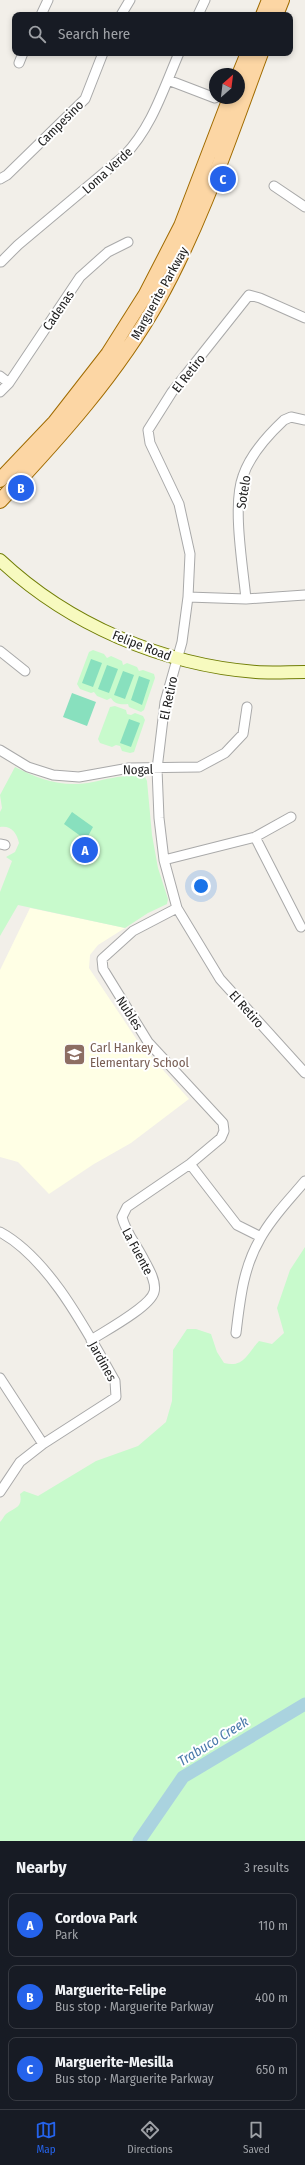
<!DOCTYPE html>
<meta charset="utf-8">
<style>
:root{--surface:#171b24;--page:#242831;--text:#f1f3f6;--muted:#9ea1a6;--line:#363941;--accent:#2563eb}
body{margin:0;font-family:"Fira Sans Condensed",sans-serif;background:var(--page);color:var(--text)}
.compass{position:absolute;left:209px;top:68px;width:36px;height:36px;border-radius:50%;background:var(--surface);box-shadow:0 2px 6px #0003;rotate:28deg}
.you{position:absolute;left:201px;top:886px;width:14px;height:14px;margin:-10px;border:3px solid #fff;border-radius:50%;background:#1a73e8;box-shadow:0 0 0 6px #1a73e833}
.badge{display:grid;place-items:center;width:26px;height:26px;border-radius:50%;background:var(--accent);color:#fff;font-size:13px;font-weight:700}
.pin{position:absolute;translate:-50% -50%;border:2px solid #fff;box-shadow:0 1px 4px #0006}
.list{margin:0;padding:0;list-style:none}
h2{display:flex;justify-content:space-between;align-items:center;height:52px;margin:0;padding:0 16px;font-size:17px}
h2 small{font-size:13px;font-weight:400;color:var(--muted)}
.list li{display:grid;grid-template-columns:26px 1fr auto;gap:12px;align-items:center;box-sizing:border-box;height:64px;margin:0 8px 8px;padding:0 8px;border:1px solid var(--line);border-radius:8px}
.list b{display:block;font-size:15px;white-space:nowrap}
.list p{margin:0;font-size:13px;white-space:nowrap;color:var(--muted)}
.list em{font-size:13px;font-style:normal;color:var(--muted)}
.icon{flex:none;width:22px;height:22px;fill:none;stroke:currentColor;stroke-width:2;stroke-linecap:round;stroke-linejoin:round}
.map{position:relative;flex:none;width:305px;height:1841px;overflow:hidden}
.search{position:absolute;background:var(--surface);box-shadow:0 2px 6px #0003;left:12px;right:12px;top:12px;height:44px;display:flex;align-items:center;gap:10px;box-sizing:border-box;padding:0 14px;border-radius:8px;color:var(--muted);font-size:15px}
.sheet{height:268px;background:var(--surface)}
nav{display:flex;justify-content:space-around;align-items:center;box-sizing:border-box;height:56px;border-top:1px solid var(--line);background:var(--surface);font-size:11px;color:var(--muted)}
nav a{display:grid;justify-items:center;gap:2px}
nav .on{color:var(--accent)}
.map>svg:first-child{display:block}
.education{fill:#ffffe5}
.park{fill:#c8facc}
.pitch{fill:#88e0be}
.lines{fill:none;stroke-linecap:round;stroke-linejoin:round}
.river{stroke:#aad3df;stroke-width:13}
.minor-casing{stroke:#a9a9a9;stroke-width:11}
.secondary-casing{stroke:#707d05;stroke-width:14}
.primary-casing{stroke:#a06b00;stroke-width:16}
.minor{stroke:#fff;stroke-width:9}
.secondary{stroke:#f7fabf;stroke-width:12}
.primary{stroke:#fcd6a4;stroke-width:14}
.labels{text-anchor:middle;stroke-width:4;stroke-linejoin:round;paint-order:stroke}
.street-label{font-size:13px;fill:#222;stroke:#fff}
.education-label{font-size:13px;fill:#785e54;stroke:#fff;text-anchor:start}
.water-label{font-size:14px;font-style:italic;fill:#4a7aab;stroke:#fff}
</style>
<div class="map">
<svg width="305" height="1841" viewBox="0 0 305 1841">
<rect width="100%" height="100%" fill="#f2efe9"/>
<!-- education -->
<path class="education" d="M30 908 125 928 98 945 90 955 89 968 139 1043 189 1099 131 1143 94 1164 49 1194 18 1162 0 1157V970Z"/>
<!-- park -->
<path class="park" d="M93 650 104 654 107 658 111 656 122 661 123 665 127 663 137 667 139 671 143 670 154 674 155 678 144 710 141 712 129 707 128 704C121 705 114 704 111 698L107 700 97 696 94 692 91 693 80 689 77 684 89 652Z
M115 706 126 710 127 714 131 715 135 713 143 716 145 720 134 752 130 753 122 751 120 746 116 745 112 747 100 743 98 739 110 707Z
M15 767C40 780 64 788 93 782 111 778 126 774 145 777L147 781 152 835 158 868 168 899 167 904 148 913 125 928 18 905 0 936V892L12 861 6 857 15 852 19 843C17 833 11 825 0 827V812L2 808 0 795Z
M305 1247V1841H0V1522C2 1520 4 1516 6 1514 15 1507 23 1508 20 1494L24 1491 38 1496 96 1461 138 1446 166 1422 172 1401 173 1350 187 1329H196L211 1334 217 1352 224 1363C244 1368 247 1354 259 1341L272 1344 284 1333 277 1308 290 1270Z"/>
<!-- pitch -->
<path class="pitch" d="M91 659 102 663 93 687 82 683Z
M107 665 118 669 109 693 98 689Z
M123 671 134 675 125 699 114 695Z
M139 676 150 680 142 705 131 700Z
M72 693 96 702 87 726 63 717Z
M129 719 140 723 131 747 120 743Z
M72 812 93 827 86 840 64 824Z"/>
<g class="lines">
<!-- river -->
<path class="river" d="M139 1841 183 1777 305 1704"/>
<defs>
<path id="minor" d="M41 15 48 0
M121 15 130 0
M198 15 205 0
M19 63 23 53
M168 80 215 98
M0 179 7 175 85 99 103 53
M274 186 305 207
M1 262 18 245 124 156C152 127 163 90 179 53
M305 318 260 298 249 295 172 392 148 430 150 443 179 504 190 554 188 597 182 642 165 702 157 769 159 818 164 860 177 908 220 979 305 1073
M0 376 9 383
M0 392 9 383 80 277 108 252 128 242
M188 597 246 599 305 595
M246 599C243 567 232 505 243 476 250 455 268 435 284 420L291 417 305 420
M0 651 25 671
M0 750 28 767 53 775 79 777 129 768 199 767 225 753 243 734 247 707
M255 837 301 927
M0 844 5 845
M164 860 255 837 291 817
M190 1164 237 1225 261 1237
M0 1232C50 1259 87 1332 115 1381L116 1397 43 1444 20 1462 0 1492
M236 1333C240 1300 243 1268 260 1239 271 1218 290 1199 305 1181
M91 1340C105 1331 150 1307 154 1292 157 1282 148 1267 143 1258 136 1244 126 1233 122 1217L127 1207 190 1164 221 1138 224 1131 223 1123 148 1042 103 969 102 959 133 931 177 908
M0 1378 43 1444"/>
<path id="secondary" d="M0 560C68 624 163 665 256 672 272 673 289 672 305 672"/>
<path id="primary" d="M263 15 269 0
M276 15 282 0
M239 75 248 53
M0 480 55 422 108 354 146 294 181 226 230 98
M0 501C59 438 117 374 159 299 202 221 230 136 261 53"/>
</defs>
<!-- minor casing -->
<use href="#minor" class="minor-casing"/>
<!-- secondary casing -->
<use href="#secondary" class="secondary-casing"/>
<!-- primary casing -->
<use href="#primary" class="primary-casing"/>
<!-- minor -->
<use href="#minor" class="minor"/>
<!-- secondary -->
<use href="#secondary" class="secondary"/>
<!-- primary -->
<use href="#primary" class="primary"/>
</g>
<!-- icons -->
<defs>
<symbol id="school-square" viewBox="-11 -11 22 22"><rect x="-9" y="-9" width="18" height="18" rx="4" fill="#8d6e63" stroke="#fff"/><path d="M0-5L7-2L0 1L-7-2ZM-4 1L0 2.5L4 1V4Q0 6-4 4Z" fill="#fff"/></symbol>
</defs>
<g fill-rule="evenodd">
<use href="#school-square" x="62" y="1042" width="25" height="25"/>
</g>
<g class="labels">
<!-- street labels -->
<g class="street-label">
<text transform="translate(60 123) rotate(-45)" y="5">Campesino</text>
<text transform="translate(107 170) rotate(-42)" y="5">Loma Verde</text>
<text transform="translate(159 293) rotate(-61)" y="5">Marguerite Parkway</text>
<text transform="translate(58 310) rotate(-56)" y="5">Cadenas</text>
<text transform="translate(188 373) rotate(-52)" y="5">El Retiro</text>
<text transform="translate(243 492) rotate(-81)" y="5">Sotelo</text>
<text transform="translate(142 645) rotate(21)" y="5">Felipe Road</text>
<text transform="translate(168 698) rotate(-78)" y="5">El Retiro</text>
<text transform="translate(138 769) rotate(-1)" y="5">Nogal</text>
<text transform="translate(247 1009) rotate(48)" y="5">El Retiro</text>
<text transform="translate(130 1013) rotate(57)" y="5">Nubles</text>
<text transform="translate(138 1251) rotate(62)" y="5">La Fuente</text>
<text transform="translate(103 1361) rotate(61)" y="5">Jardines</text>
</g>
<!-- education labels -->
<g class="education-label">
<text x="90" y="1052">Carl Hankey<tspan x="90" dy="15">Elementary School</tspan></text>
</g>
<!-- water labels -->
<g class="water-label">
<text transform="translate(213 1741) rotate(-32)" y="5">Trabuco Creek</text>
</g>
</g>
</svg>
<svg class="compass" viewBox="-18 -18 36 36"><path d="M0-13l5 13h-10z" fill="#e53935"/><path d="M0 13l5-13h-10z" fill="#9ea1a6"/></svg>
<div class="you"></div>
<div class="pin badge" style="left:85px;top:850px">A</div>
<div class="pin badge" style="left:21px;top:488px">B</div>
<div class="pin badge" style="left:223px;top:179px">C</div>
<div class="search"><svg class="icon" aria-label="search" viewBox="0 0 24 24"><circle cx="10" cy="10" r="6"/><path d="M15 15l6 6"/></svg>Search here</div>
</div>
<section class="sheet">
<h2>Nearby<small>3 results</small></h2>
<ul class="list">
<li><span class="badge">A</span><div><b>Cordova Park</b><p>Park</p></div><em>110 m</em></li>
<li><span class="badge">B</span><div><b>Marguerite-Felipe</b><p>Bus stop · Marguerite Parkway</p></div><em>400 m</em></li>
<li><span class="badge">C</span><div><b>Marguerite-Mesilla</b><p>Bus stop · Marguerite Parkway</p></div><em>650 m</em></li>
</ul>
</section>
<nav>
<a class="on"><svg class="icon" aria-label="map" viewBox="0 0 24 24"><path d="M3 6l6-2 6 2 6-2v14l-6 2-6-2-6 2zM9 4v14M15 6v14"/></svg>Map</a>
<a><svg class="icon" aria-label="directions" viewBox="0 0 24 24"><path d="M12 3l9 9-9 9-9-9zM9 14v-3h6M13 9l2 2-2 2"/></svg>Directions</a>
<a><svg class="icon" aria-label="saved" viewBox="0 0 24 24"><path d="M7 4h10v16l-5-4-5 4z"/></svg>Saved</a>
</nav>
